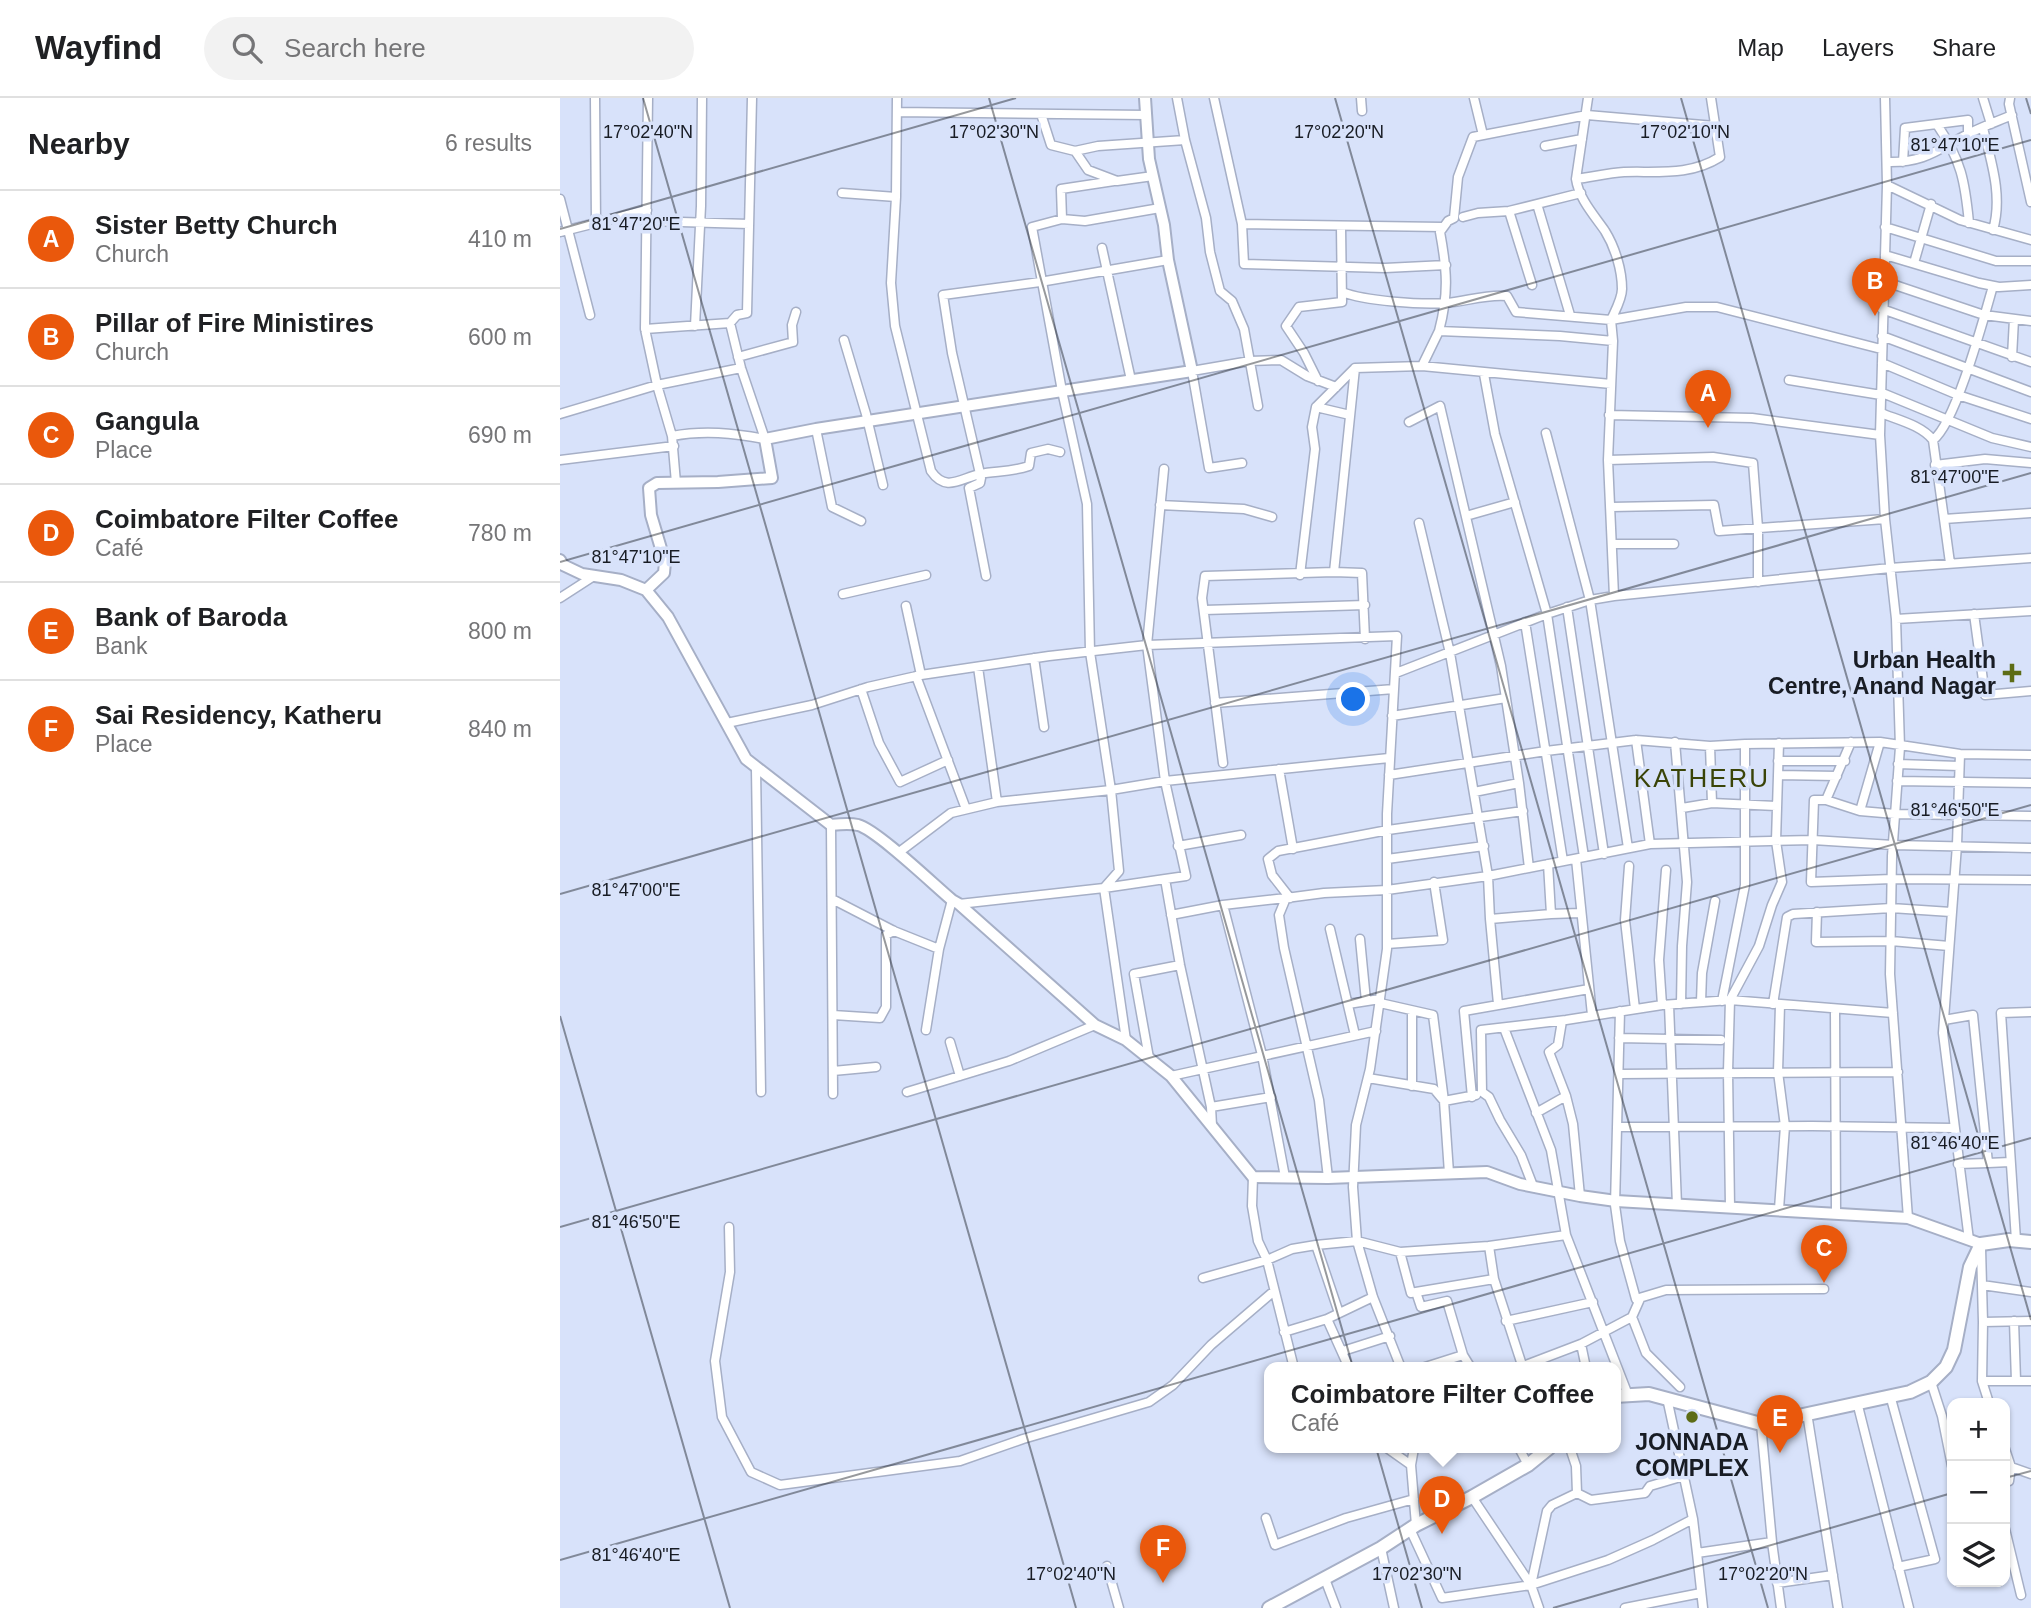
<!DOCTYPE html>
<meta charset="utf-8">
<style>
:root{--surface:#fff;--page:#f2f2f2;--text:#202124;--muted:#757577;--line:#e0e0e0;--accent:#ea580c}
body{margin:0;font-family:Arial,sans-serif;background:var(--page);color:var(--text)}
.controls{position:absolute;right:21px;bottom:21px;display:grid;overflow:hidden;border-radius:14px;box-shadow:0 2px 5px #0004}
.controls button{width:63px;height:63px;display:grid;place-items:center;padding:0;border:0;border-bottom:2px solid var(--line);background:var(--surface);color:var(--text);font:35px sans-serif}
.you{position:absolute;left:794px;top:602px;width:24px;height:24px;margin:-18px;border:5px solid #fff;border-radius:50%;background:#1a73e8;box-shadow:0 0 0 10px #1a73e833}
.badge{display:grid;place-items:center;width:46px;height:46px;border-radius:50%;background:var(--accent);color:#fff;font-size:23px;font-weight:700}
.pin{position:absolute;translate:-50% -58px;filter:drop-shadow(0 2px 4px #0008)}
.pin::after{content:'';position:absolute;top:37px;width:24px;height:21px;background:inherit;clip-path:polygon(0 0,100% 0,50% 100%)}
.popup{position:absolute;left:704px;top:1264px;width:357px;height:91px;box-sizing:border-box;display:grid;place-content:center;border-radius:14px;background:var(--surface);filter:drop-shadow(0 2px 5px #0005);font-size:23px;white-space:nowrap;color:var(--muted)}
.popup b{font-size:26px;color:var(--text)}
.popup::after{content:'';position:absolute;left:50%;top:100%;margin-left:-14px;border:14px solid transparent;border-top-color:var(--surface)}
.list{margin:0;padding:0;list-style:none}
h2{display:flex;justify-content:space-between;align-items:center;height:91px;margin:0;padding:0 28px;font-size:30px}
h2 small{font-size:23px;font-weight:400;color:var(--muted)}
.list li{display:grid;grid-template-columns:46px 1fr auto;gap:21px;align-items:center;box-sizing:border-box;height:98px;padding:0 28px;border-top:2px solid var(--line)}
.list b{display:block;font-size:26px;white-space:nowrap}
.list p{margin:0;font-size:23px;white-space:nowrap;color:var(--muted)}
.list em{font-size:23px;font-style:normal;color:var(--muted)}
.icon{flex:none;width:38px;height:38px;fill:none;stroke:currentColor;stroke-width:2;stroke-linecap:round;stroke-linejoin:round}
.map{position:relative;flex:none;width:1471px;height:1510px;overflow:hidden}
header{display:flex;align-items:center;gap:42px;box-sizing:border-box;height:98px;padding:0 35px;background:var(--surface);border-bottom:2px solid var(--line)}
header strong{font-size:33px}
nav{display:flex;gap:38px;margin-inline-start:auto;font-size:24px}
.search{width:490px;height:63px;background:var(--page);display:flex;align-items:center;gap:18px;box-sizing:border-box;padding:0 24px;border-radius:38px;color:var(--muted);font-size:26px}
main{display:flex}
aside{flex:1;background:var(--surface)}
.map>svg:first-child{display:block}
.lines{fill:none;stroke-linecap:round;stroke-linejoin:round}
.street-casing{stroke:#a6afc6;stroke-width:11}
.secondary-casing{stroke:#a6afc6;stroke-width:14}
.primary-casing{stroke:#a6afc6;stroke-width:16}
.street{stroke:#fff;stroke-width:8}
.secondary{stroke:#fff;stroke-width:10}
.primary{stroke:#fff;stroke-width:12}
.ticks{fill:none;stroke:#181c24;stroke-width:2;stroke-opacity:0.45}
.poi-dot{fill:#5d6c16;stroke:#d8e2fa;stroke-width:2.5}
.labels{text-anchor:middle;stroke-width:7;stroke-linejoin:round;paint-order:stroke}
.poi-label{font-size:23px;font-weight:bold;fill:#181c24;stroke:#d8e2fa;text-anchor:end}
.quarter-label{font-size:26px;letter-spacing:2px;fill:#3a4408;stroke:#d8e2fa}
.ticks-label{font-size:18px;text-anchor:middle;fill:#181c24;stroke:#d8e2fa;stroke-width:7;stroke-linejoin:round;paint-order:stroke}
</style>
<header>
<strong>Wayfind</strong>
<div class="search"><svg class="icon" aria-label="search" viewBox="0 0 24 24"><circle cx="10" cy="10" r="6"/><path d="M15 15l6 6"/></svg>Search here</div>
<nav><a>Map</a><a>Layers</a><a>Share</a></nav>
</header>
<main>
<aside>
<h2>Nearby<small>6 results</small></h2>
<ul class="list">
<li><span class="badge">A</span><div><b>Sister Betty Church</b><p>Church</p></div><em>410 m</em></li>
<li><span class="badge">B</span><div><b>Pillar of Fire Ministires</b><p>Church</p></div><em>600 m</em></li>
<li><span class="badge">C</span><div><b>Gangula</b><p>Place</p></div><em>690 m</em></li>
<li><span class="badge">D</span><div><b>Coimbatore Filter Coffee</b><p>Café</p></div><em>780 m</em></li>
<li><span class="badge">E</span><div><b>Bank of Baroda</b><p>Bank</p></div><em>800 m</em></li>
<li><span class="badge">F</span><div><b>Sai Residency, Katheru</b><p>Place</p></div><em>840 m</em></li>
</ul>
</aside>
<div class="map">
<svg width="1471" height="1510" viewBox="0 0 1471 1510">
<rect width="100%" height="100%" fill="#d8e2fa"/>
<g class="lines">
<defs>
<path id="street" d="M35 0 36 125
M88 0 85 231 97 287 112 338 116 385
M337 0 336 99 331 185 335 228 371 373C386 395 401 380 420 376 438 373 451 374 469 368L471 355 488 351 500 354
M617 0 625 42 646 120 650 154 660 193 672 203 684 231 698 308
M654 0 682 126
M801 0 802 13
M914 0 923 37
M1325 0 1327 87 1320 337 1325 421 1336 521 1340 649 1332 758 1330 876 1348 1120
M1423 0 1431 26
M1450 0 1449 6 1471 104
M337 14 586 17
M481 16 491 47 515 53 528 72 557 83 593 78
M1378 28C1401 62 1405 83 1409 125
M1423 30C1431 63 1443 98 1433 132
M985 48 1022 41
M515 53 538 48 625 42
M1327 64C1366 65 1378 51 1410 35 1424 28 1438 23 1452 17
M1343 64 1345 30 1408 22V36
M1016 81C1032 79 1048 75 1064 74 1098 73 1130 78 1160 59L1151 0
M1327 87 1400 122 1471 142
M282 95 336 99
M0 101 30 217
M977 106 1010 217
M949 113 972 187
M903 119 918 115 949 113 1021 95
M502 121 501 91 554 83
M87 123 189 126
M883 129 682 126 684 166 825 170 886 167
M1325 129 1436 163H1471
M0 134 87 112
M542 150 571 282
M1325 157 1419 185 1439 189 1471 187
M1354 165 1371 106
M1323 183 1424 217 1471 223
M1433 188C1424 219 1396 325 1373 342L1384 421 1471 415
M782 194C805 203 861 207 887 205 908 203 926 196 947 198L956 214 1051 222C1055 213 1062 201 1062 191 1062 172 1055 149 1045 133 1034 117 1019 101 1016 81L1028 0
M1322 211 1471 264
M135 228 141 108 142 0
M85 231 170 225 177 217 187 215 192 0
M879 233C889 195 887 172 880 134L888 123 894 120 898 79 913 39 1027 17 1155 28
M1322 238 1471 294
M284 242 306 316 323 387
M1321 251 1157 209H1126L1051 222 1053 243 1048 362 1054 498 1330 470 1471 460
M178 259 233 244 232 227 236 214
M1452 259 1454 221
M1322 265 1398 297 1471 321
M862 268 879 233 1000 238 1053 243
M924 276 935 336 987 516 1024 759
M1229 282 1321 297
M758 283 744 255 726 228 739 209 782 204 781 129
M1320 294 1432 340 1471 349
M756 309 790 317
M1321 315C1338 322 1361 327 1373 342
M0 316 97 287 181 270
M1049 317 1192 320 1320 337
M849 324 880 308 941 568 959 685 969 770
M256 331 272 409 301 423
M986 335 1030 502 1068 750
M112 338C144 332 173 335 205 341L181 270 170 225
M0 362 114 348
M1048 362 1153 359 1193 365 1198 430V484
M682 365 649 370 632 273 690 263 721 262 747 278 776 289
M1375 367 1425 361 1471 365
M604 371 587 547 605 683 626 778 605 781
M600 407 684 411 712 419
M1051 409 1154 407 1159 433 1325 421
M906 418 955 404
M1384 421 1390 465
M859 425 890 555 928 778 930 821 991 816 1020 815
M1052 446H1114
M774 474 795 270
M740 477 755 351 752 329 756 309 795 270 862 268 1051 286
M426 478 409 390 420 385 421 380 392 255 383 197 480 184 608 162
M283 496 366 477
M0 500 34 478
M346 508 361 577
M1007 509 1044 756
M644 512 805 507
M1414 516 1425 597 1471 593
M1336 521 1471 513
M965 524 1003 763
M474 560 484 629
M418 569 437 704
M836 575 987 516 1030 502 1054 498
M356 578 406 711
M301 591 319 645 340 684 388 662
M655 605 834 591
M832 618 946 600
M167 625 252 607 308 589 361 577 489 558 587 547 837 538 827 716V851L810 971 796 1027 793 1089 797 1143 813 1199 841 1270
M1076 642 1090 746
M1115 644 1127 784 1122 848 1121 906
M1291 644 1266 702H1254L1251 784 1332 781 1471 782
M1150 648 1152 705
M1400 656 1397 747 1383 935 1409 1142
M1218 663H1285
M663 665 642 500 645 478 774 474 802 475 805 541
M1338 666 1399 668
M196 671 201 994
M719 671 733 751
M829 677 986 653 1076 642 1150 648 1185 646 1320 644 1400 656 1471 657
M1218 677 1277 678
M1337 683 1471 685
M914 694 959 685
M1266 702 1300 713 1335 716 1471 718
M1122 710 1152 705 1216 708
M1300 713 1320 644
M271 727 273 996
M618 748 681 737
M338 755 391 715 437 704 551 692 530 554 527 406 502 293 472 129 502 121 525 123 600 110
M827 761 924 748
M1016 761 1032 917
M988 766 991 816
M1069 768 1065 822 1075 911
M730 800 712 777 708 761 718 753 828 732 963 713
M272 801 334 833 379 851 392 802
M399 806 544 790 566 942
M663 807 726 800
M1257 814 1256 844 1331 843 1389 848
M611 817 663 807 702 957 725 1079
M930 821 938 906
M770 831 795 937
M800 841 806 903
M827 846 883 842 874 784
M1162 903 1185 787V646
M1141 904 1142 875 1155 803
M820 905 873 917 884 1003 889 1075
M788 906 820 901
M1213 906 1227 819 1233 816 1331 810 1391 814
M1102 907 1099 862 1106 772
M1109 907 1117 1107
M1275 911 1276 1115
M1060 913 1055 1107 1060 1143 1076 1201 1106 1192 1264 1191
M273 917 320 920 326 909V837L334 833
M1384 922 1413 917 1428 1065 1398 1066
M1002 923 998 947 989 954 1006 998 1013 1026 1020 1098
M944 930 991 1052 1006 1137 1068 1297
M366 932 379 851
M1059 940 1161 942
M390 944 400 978
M589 960 574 876 620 867
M273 973 316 969
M1059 976 1338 974
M611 978 816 933
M808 980 874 991 884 1003 916 997
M852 988V913
M347 994 449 963 535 927
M912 999 904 913 1029 891
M651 1009 711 999
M976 1015 1006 998
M652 1028 651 1009 620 867 605 781 544 790 559 773 551 692 605 683 829 660
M1057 1029 1252 1028 1393 1030
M1428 1065 1450 1064
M693 1079 692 1108 698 1143 707 1162 734 1270
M768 1080 759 1002 724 850 719 817 726 800 764 795 827 792 928 778 1090 746 1253 742 1333 747 1471 750
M973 1088 961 1057 940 1022 929 999 922 994 921 932 1006 922 1102 907 1170 902 1333 915
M1170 1109 1168 974 1170 902 1199 848 1212 807 1222 784 1216 743 1219 645
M1219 1111 1225 1028 1218 974 1220 907
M169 1129 170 1174 155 1263 162 1319 191 1374 220 1387 400 1363 463 1341 589 1304 613 1287 651 1247 714 1193
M1456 1142 1441 915 1471 914
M756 1147 779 1215
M929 1148 934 1181 962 1267
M1421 1150 1423 1224 1422 1283H1471
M840 1154 851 1195 856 1194 861 1209 887 1203 903 1257 911 1270
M643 1180 707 1162 732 1151 756 1147 797 1143 840 1154 929 1148 1006 1137
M1422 1187 1471 1194
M856 1194 934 1181
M1072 1219 1086 1255 1120 1289
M946 1223 1033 1204
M1454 1223 1456 1283
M1423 1224 1471 1223
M724 1234 767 1221
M1021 1246 1026 1270
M783 1253 830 1238
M789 1270 767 1221 813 1199
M862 1270 903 1257
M958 1270 1021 1246 1072 1219 1080 1201
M1422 1283 1429 1305
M1371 1284 1382 1318 1392 1368
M1330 1297 1375 1461 1338 1469
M1107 1300 1133 1421
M1297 1304 1349 1510
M1247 1315 1278 1510
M1201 1326 1212 1444 1221 1510
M827 1350 851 1367
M854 1350 851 1367 856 1427
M959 1350 968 1367
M1010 1350 1016 1368 1017 1395
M1445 1351 1451 1369 1471 1376
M1124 1378 1090 1388 1085 1395 1031 1402 1017 1395 992 1407 987 1413 971 1487 1048 1462 1093 1442 1133 1421 1137 1455
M1445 1383H1449L1451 1369
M912 1399 971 1487 979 1510
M706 1420 715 1447 786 1420 854 1401
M850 1431 882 1500 971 1487
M1445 1431 1461 1497
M821 1450 834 1510
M547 1468 559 1510
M765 1481 776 1510
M1217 1485 1273 1477
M1065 1510 1141 1495
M1143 1510 1137 1455 1212 1444"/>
<path id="secondary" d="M0 462 3 467 22 476 61 482 86 492 108 519 186 661 271 727C281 726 289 725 298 727 317 732 374 787 392 802L399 806 535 927 566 942 611 978 693 1079 768 1080 927 1074 960 1086 1020 1098 1056 1103 1348 1120 1421 1146
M86 492 104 475 105 464 91 417 89 390 97 385 158 384 212 380 205 341 256 331 632 273 608 162 604 127 589 61 585 0"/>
<path id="primary" d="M1055 1298 1089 1296 1201 1326 1350 1294 1371 1284 1386 1269 1394 1252 1410 1169 1421 1146 1449 1142 1471 1144
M709 1510 821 1450 856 1427 912 1399 968 1367 989 1350"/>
</defs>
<!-- street casing -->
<use href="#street" class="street-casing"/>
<!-- secondary casing -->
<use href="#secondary" class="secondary-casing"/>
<!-- primary casing -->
<use href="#primary" class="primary-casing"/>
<!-- street -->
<use href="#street" class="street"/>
<!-- secondary -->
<use href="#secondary" class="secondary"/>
<!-- primary -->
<use href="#primary" class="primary"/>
</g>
<!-- ticks -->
<path class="ticks" d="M83 0 516 1510M429 0 862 1510M775 0 1208 1510M1121 0 1471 1222M1466 0 1471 16M0 131 456 0M0 464 1471 42M0 796 1471 375M0 918 170 1510M0 1129 1471 707M1445 1380 1471 1373M0 1462 1471 1040M993 1510 1392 1395"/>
<!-- markers -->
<g class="poi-dot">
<path d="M1448.5 564.5h7v7h7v7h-7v7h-7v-7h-7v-7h7z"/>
<circle cx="1132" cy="1319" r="7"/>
</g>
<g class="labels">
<!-- poi labels -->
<g class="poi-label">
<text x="1436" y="570">Urban Health<tspan x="1436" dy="26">Centre, Anand Nagar</tspan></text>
<text x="1132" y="1352" text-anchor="middle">JONNADA<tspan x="1132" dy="26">COMPLEX</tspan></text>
</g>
<!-- quarter labels -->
<g class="quarter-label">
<text x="1142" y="689">KATHERU</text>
</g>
</g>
<g class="ticks-label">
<text x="88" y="40">17°02'40"N</text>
<text x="434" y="40">17°02'30"N</text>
<text x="779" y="40">17°02'20"N</text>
<text x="1125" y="40">17°02'10"N</text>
<text x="1395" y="53">81°47'10"E</text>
<text x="76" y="132">81°47'20"E</text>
<text x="1395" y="385">81°47'00"E</text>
<text x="76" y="465">81°47'10"E</text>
<text x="1395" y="718">81°46'50"E</text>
<text x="76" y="798">81°47'00"E</text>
<text x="1395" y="1051">81°46'40"E</text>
<text x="76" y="1130">81°46'50"E</text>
<text x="76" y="1463">81°46'40"E</text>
<text x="511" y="1482">17°02'40"N</text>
<text x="857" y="1482">17°02'30"N</text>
<text x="1203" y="1482">17°02'20"N</text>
</g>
</svg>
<div class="controls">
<button>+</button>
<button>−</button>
<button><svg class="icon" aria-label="layers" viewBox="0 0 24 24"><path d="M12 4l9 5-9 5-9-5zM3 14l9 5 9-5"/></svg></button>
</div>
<div class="you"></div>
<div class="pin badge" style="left:1148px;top:330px">A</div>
<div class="pin badge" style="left:1315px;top:218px">B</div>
<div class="pin badge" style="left:1264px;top:1185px">C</div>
<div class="pin badge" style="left:882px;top:1436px">D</div>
<div class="popup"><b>Coimbatore Filter Coffee</b>Café</div>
<div class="pin badge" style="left:1220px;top:1355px">E</div>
<div class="pin badge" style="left:603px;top:1485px">F</div>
</div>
</main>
